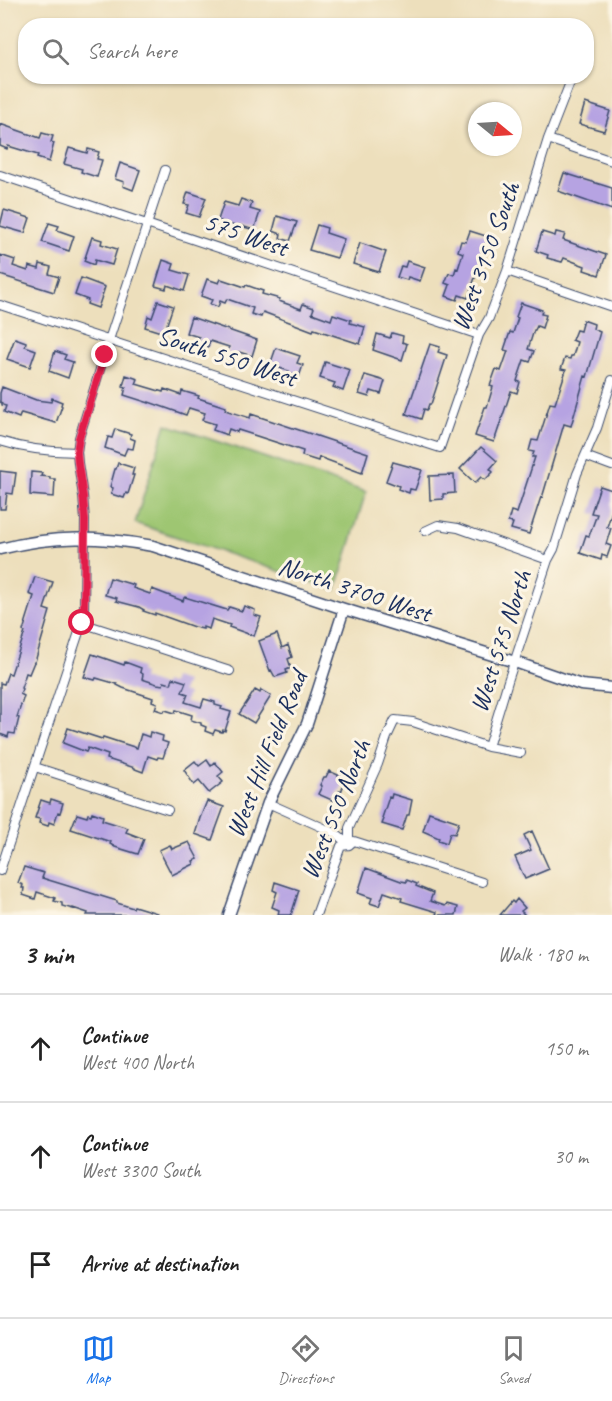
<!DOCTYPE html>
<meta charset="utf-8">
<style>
:root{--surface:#fff;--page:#f2f2f2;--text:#222;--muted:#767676;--line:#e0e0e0;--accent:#1a73e8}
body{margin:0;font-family:Caveat,sans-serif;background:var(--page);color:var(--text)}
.compass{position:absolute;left:468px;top:102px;width:54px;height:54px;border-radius:50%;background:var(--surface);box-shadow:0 2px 4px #0004;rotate:108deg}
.stop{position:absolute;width:18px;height:18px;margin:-14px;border:4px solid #e11d48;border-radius:50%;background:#fff}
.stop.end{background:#e11d48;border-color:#fff;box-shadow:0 2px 6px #0008}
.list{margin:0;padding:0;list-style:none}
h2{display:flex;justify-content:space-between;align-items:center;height:78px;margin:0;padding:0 24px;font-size:26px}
h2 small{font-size:20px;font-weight:400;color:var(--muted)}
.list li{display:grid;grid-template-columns:39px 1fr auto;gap:18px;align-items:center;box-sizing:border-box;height:108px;padding:0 24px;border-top:2px solid var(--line)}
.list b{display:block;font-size:22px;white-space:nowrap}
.list p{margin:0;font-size:20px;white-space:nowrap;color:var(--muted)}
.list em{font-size:20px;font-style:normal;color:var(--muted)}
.icon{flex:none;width:33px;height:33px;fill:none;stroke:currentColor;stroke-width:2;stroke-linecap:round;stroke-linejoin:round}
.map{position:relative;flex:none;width:612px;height:915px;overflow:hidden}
.search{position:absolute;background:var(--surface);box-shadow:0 2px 4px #0004;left:18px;right:18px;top:18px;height:66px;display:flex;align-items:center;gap:15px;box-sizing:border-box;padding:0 21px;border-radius:24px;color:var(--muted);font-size:22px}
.sheet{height:402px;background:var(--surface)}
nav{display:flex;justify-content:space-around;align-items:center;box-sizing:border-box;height:84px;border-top:2px solid var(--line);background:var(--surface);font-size:16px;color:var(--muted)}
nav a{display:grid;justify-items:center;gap:3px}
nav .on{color:var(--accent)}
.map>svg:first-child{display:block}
.green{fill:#9ec672;stroke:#5c7a68;stroke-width:1.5}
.building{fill:#b6a3e2}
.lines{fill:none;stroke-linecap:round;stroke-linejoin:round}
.minor-casing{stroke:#3a496c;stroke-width:10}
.tertiary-casing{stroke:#3a496c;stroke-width:13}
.minor{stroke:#fff;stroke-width:8}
.tertiary{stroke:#fff;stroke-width:10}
.route{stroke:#e11d48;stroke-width:8}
.labels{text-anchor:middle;stroke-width:6;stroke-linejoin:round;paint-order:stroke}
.street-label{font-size:26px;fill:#1b2f5e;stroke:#fcf5e5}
</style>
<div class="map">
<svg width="612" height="915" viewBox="0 0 612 915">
<rect width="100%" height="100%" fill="#fcf5e5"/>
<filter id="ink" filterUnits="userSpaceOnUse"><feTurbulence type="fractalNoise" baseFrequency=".0167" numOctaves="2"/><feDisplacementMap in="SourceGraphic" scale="12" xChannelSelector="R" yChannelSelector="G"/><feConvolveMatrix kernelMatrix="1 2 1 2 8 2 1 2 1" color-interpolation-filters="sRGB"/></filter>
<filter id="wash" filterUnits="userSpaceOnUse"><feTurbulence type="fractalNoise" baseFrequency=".008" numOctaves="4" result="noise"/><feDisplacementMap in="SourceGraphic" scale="24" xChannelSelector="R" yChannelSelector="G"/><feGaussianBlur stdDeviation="1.35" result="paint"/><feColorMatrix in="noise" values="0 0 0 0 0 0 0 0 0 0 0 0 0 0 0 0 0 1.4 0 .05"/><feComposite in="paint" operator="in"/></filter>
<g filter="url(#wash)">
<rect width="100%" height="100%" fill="#eddfbc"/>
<!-- green -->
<path class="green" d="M166 424 366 492 336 590 135 523Z"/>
<g id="blocks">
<!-- building -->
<path class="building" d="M585 103 610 111 604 131 579 124Z
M0 124 40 138 42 133 53 136 51 142 54 143 49 162 37 158 38 155 8 146 7 149 0 146Z
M69 148 87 153 88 149 99 152 97 159 102 160 97 177 81 172 82 169 64 164Z
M120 163 140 170 133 190 123 186 124 182 115 179Z
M564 173 612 188V210L558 191Z
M188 192 206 198 199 217 186 213 189 205 184 204Z
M241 199 252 203 250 209 260 212 254 230 238 225 237 227 218 220 224 202 238 206Z
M4 210 30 218 25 233 0 226Z
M277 216 297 222 290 241 280 238 281 234 273 231Z
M49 223 59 226 57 230 74 236 69 251 42 242Z
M317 225 327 228 326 233 344 239 337 258 309 250Z
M470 231 489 237 468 298 459 295 457 300 446 296 450 285 445 283 449 273 454 275 456 268 458 269 463 253 458 251 461 241 466 242Z
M542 232 555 236 556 232 565 234 563 240 606 255 599 275 584 270 585 266 564 258 562 262 547 258 548 255 536 251Z
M92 237 102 240 101 244 117 249 112 265 95 260 94 265 84 261Z
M360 243 386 252 379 272 353 264Z
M0 255 15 260 13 266 28 271 29 266 39 269 40 264 51 267 49 274 59 277 54 292 0 275Z
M163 260 174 264 172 270 189 275 184 291 167 285 166 289 155 286Z
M407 261 425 267 420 281 408 277 407 280 397 277 401 266 405 267Z
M81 278 105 287 98 308 87 304 88 300 75 295Z
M207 279 219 283 221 279 245 287 246 285 263 291 262 294 280 299 279 301 301 309 303 304 314 308 312 313 331 320 333 314 351 320 350 323 365 327 360 344 314 329 313 331 263 312 261 317 251 314 253 308 227 299 225 303 220 301 218 307 210 304 212 300 201 296Z
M158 301 173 306 164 333 145 327 148 316 152 318Z
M521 303 542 310 541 314 546 315 542 328 537 326 535 330H534L528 349 534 351 530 362 524 360 517 381 520 382 517 393 511 391 494 442 475 436 485 407H487L493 387 490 386 496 369 501 371 508 351 504 350 510 332 513 333 518 318 516 317Z
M191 317 257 340 252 356 239 352 238 357 227 353 229 347 210 341 208 347 197 343 199 337 186 333Z
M583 320 594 324 593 329 600 332 587 377 585 376 571 426 564 424 542 498 541 497 529 534 511 529 513 523 508 522 511 511 517 513 535 457H532L534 452 529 451 532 440 538 441 550 403 555 404 566 370 561 369 565 358 570 359 571 356H573L577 342 572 340 576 330 580 331Z
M392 333 403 336 402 342 407 344 402 360 373 350 377 334 390 338Z
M15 338 26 342 25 346 36 350 30 367 7 359Z
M430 344 440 347 438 352 447 355 431 404H429L427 410 424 409 421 419 406 414Z
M276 348 300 356 297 363 303 365 299 377 288 373 289 371 270 365Z
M55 351 66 355 64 359 73 362 68 378 49 371Z
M325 362 350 370 343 391 333 387 335 383 320 378Z
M126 375 138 379 136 384 163 392 164 389 181 395 182 391 199 396 198 398 226 407 225 410 250 418 251 414 368 453 362 473 319 457 318 461 302 456 303 451 238 430 237 432 229 429 227 435 213 430 215 424 202 420 205 413 189 408 186 415 149 402V403L124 395 126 387 123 386Z
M365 375 385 381 381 394 371 391 369 397 359 394Z
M2 387 36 400 51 402 52 398 62 402 61 405 62 406 56 423 21 413 19 418 4 412 6 406 2 405V403L0 402V393Z
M115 429 131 434 130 438 135 440 133 449 127 448 124 455 105 448 108 437 112 438Z
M481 447 497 461 490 469 493 472 485 480 481 477 475 483 460 469Z
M393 462 422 470 415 490 410 489 409 493 398 489 399 486 386 481Z
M118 463 134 468 132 475H134L128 494 126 493 124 498 111 494 113 488 110 487 115 469H116Z
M0 471 16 473 13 494 7 493 5 509H0Z
M31 472 42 473 41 476 50 477V479H55L54 497 30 495Z
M454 475 455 493 443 494V499L430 500 429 476Z
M600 486 612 490V511L607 527 611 528 606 544 611 546 607 557 602 555 601 560 580 553 586 535 589 536 597 514 591 513Z
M35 577 53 582 44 609 50 611 35 662H34L29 674 26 673 21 688 22 689 20 694 24 696 17 717 19 718 15 734 9 733 8 737 0 734V683L4 684 8 673 11 674 25 632 23 631 34 596 29 594Z
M110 578 134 585 133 588 150 594 152 589 183 601 184 598 185 597 227 610 229 607 242 611 244 606 255 610 254 615 261 617 254 636 229 627 230 625 212 619 209 629 203 627V629L194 627 155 613V615L143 611 144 610 139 607 116 601 117 598 105 595Z
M277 634 282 648 288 645 292 657 288 659 291 668 286 670 287 673 275 677 271 670 270 671 259 641Z
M92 654 124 665 125 662 141 668 140 672 143 674 142 679 157 684 163 685 164 682 171 684 173 678 186 682 182 692 188 694 185 702 201 707 204 699 215 702V705L222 707 221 709 231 712 225 731 223 730 222 732 215 730 213 734 205 731 206 727 201 725V723L191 720 192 715 176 710 175 713 165 710 164 712 155 709 157 703 152 701 153 698 123 688 117 685V684L96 678 95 680 84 677Z
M255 690 260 693 261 690 271 696 254 723 239 714Z
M68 728 102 739 103 737 137 748 141 734 149 737 150 732 163 736 162 741 168 743 163 758 158 757 157 759 148 756 143 772 135 769V768L107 759 108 755 105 754 88 748 86 752 63 743Z
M207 760 211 766 215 762 223 772 218 776 223 782 209 793 199 781 194 785 184 770 195 761 199 766Z
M329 771 345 778 342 783 344 784 341 792 339 791 334 801 318 794 322 786 320 785 324 777H326Z
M392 794 412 800 409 815H407L402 830 382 824 384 819 382 818 389 797 391 798Z
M51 799 63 803 60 813 58 812 54 824 49 822 48 826 39 823 40 819 35 818 41 800 50 803Z
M207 801 224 807 212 840 195 834 200 818Z
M92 812 103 816 102 820 128 828 126 832 144 839 138 854 115 847 110 844 111 842 71 829 77 814 87 817 88 814 91 815Z
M429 812 459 822 455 834 450 833 447 843 438 840 439 838 423 831Z
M532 831 549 869 525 879 515 857 531 850 524 835Z
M189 842 198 859 193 861 194 864 172 875 159 850 170 845 172 849Z
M24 867 44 873 42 878 117 901V903L133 908 134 906 157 913V915H87L88 913 73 908V909L62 906V903L54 901 55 898 37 892 35 899 23 895 24 888H22L23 885 18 883Z
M366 868 401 881 407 882V880L417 884 416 886 433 893 430 901 445 906 447 904 458 907 456 915H436L437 912 401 901 402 898 384 892 379 906 370 903 372 898 358 893Z
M275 882 299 890 291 915H278L279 910 272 907 277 892 273 890Z
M517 899 525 908 521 911 525 915H500L512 901 514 903Z"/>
</g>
</g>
<g filter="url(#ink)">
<use href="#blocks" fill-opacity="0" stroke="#3a496c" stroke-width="1.5"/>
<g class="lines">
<defs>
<path id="minor" d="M548 139 612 161
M0 175 479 335
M507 271 612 307
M0 305 440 448 479 335 489 318 507 271 548 139 571 80
M0 441C25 449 51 452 77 452
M585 456 612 466
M425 531 438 525 458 528 548 560
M82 623 230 671
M488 747 508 681 548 560 554 549 577 474 597 428 612 380
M35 767 168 810
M268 803 335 833 349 845 354 841 482 882
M0 871 82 623 84 611 85 520 83 496 78 463 77 452 79 438 109 340 165 170
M316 915 341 846 349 845V828L378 764 387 737 395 720 413 722 488 747 521 753"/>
<path id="tertiary" d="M0 549C54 535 99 536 153 546L344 609 515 662 581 685 612 688
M229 915 268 803 307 724 344 609"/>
</defs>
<!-- minor casing -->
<use href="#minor" class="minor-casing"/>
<!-- tertiary casing -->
<use href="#tertiary" class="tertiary-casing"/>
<!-- minor -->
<use href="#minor" class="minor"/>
<!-- tertiary -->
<use href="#tertiary" class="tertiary"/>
</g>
</g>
<g class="lines" filter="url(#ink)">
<!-- route -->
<path class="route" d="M82 623 84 611 85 520 83 496 78 463 77 452 79 438 105 355"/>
</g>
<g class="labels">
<!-- street labels -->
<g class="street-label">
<text transform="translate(246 234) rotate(19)" y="9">575 West</text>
<text transform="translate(485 256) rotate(-70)" y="9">West 3150 South</text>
<text transform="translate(227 356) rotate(18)" y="9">South 550 West</text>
<text transform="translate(355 589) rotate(18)" y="9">North 3700 West</text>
<text transform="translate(500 641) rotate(-72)" y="9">West 575 North</text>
<text transform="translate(266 754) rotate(-68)" y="9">West Hill Field Road</text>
<text transform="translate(335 809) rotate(-68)" y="9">West 550 North</text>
</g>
</g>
</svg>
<svg class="compass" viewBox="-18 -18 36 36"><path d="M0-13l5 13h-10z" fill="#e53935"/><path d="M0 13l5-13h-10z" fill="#767676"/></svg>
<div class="stop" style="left:82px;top:623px"></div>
<div class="stop end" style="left:105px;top:355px"></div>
<div class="search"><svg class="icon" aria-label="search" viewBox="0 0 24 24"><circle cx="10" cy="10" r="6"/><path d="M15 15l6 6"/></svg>Search here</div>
</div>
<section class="sheet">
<h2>3 min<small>Walk · 180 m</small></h2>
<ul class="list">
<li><svg class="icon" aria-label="ahead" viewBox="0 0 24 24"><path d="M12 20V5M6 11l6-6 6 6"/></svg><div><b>Continue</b><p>West 400 North</p></div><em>150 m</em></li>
<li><svg class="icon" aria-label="ahead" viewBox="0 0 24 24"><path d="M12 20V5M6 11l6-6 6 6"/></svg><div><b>Continue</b><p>West 3300 South</p></div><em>30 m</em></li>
<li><svg class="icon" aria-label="arrive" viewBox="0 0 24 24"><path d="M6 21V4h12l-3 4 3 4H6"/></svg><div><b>Arrive at destination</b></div></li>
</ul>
</section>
<nav>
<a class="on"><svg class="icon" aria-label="map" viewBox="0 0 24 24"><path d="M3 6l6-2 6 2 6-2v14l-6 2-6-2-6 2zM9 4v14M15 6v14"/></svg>Map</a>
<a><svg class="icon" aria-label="directions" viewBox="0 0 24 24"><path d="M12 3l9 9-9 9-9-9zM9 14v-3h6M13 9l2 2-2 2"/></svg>Directions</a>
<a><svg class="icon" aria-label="saved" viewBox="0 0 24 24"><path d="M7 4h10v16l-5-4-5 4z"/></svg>Saved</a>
</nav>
